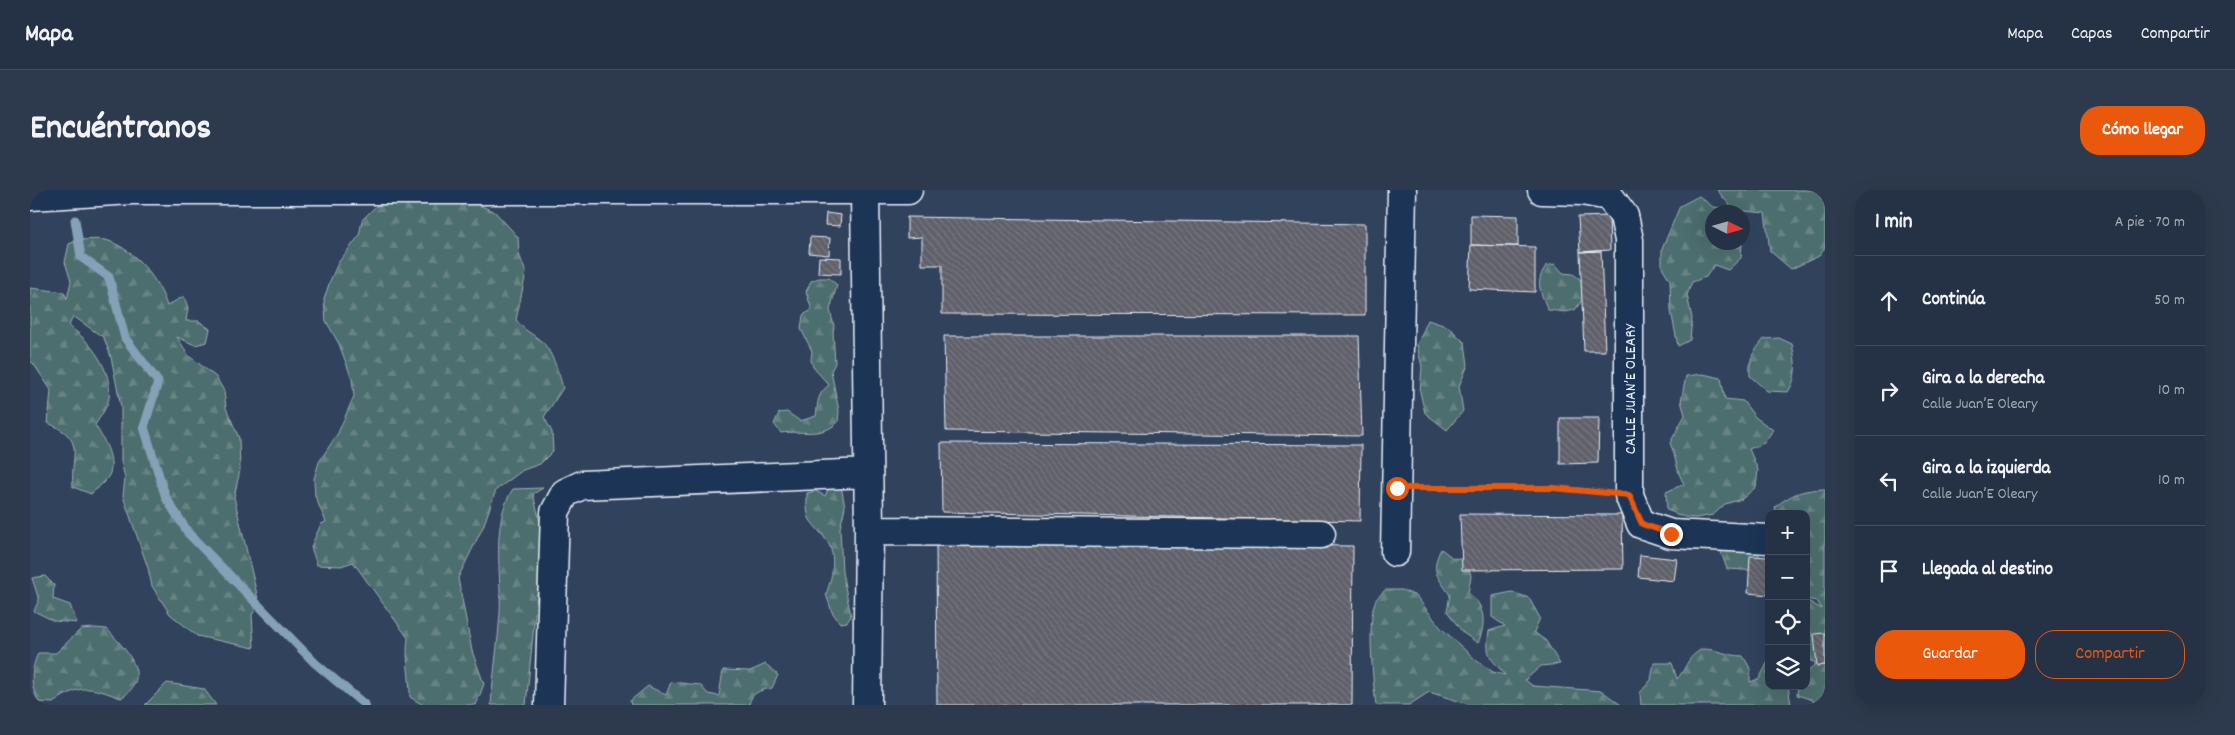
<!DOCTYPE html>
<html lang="es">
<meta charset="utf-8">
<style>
:root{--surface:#253246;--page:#2d3a4d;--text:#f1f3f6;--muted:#a3aab3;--line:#424d5f;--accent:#ea580c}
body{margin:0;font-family:Dekko,sans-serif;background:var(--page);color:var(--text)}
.controls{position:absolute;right:15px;bottom:15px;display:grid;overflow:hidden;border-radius:10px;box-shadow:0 5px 20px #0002}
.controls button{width:45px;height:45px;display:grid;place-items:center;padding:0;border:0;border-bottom:1px solid var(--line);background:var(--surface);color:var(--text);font:25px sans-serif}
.compass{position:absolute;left:1675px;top:15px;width:45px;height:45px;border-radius:50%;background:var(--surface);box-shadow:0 5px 20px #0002;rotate:95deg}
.stop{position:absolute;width:15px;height:15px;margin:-11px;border:4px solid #ea580c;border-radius:50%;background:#fff}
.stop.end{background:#ea580c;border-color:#fff;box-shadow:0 1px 5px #0008}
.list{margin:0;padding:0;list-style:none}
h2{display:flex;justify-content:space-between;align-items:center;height:65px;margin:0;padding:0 20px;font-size:21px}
h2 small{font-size:16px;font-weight:400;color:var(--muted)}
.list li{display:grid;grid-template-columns:32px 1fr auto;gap:15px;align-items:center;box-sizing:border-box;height:90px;padding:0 20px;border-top:1px solid var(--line)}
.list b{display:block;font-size:19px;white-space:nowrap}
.list p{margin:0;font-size:16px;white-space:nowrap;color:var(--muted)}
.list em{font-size:16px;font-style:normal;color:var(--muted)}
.actions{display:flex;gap:10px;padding:15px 20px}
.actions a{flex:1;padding:11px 0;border:1px solid var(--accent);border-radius:20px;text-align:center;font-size:18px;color:var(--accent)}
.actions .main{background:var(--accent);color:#fff}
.icon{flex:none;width:28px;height:28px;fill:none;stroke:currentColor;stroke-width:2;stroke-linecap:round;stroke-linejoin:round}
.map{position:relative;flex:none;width:1795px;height:515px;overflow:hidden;border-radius:20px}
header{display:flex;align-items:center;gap:30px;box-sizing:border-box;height:70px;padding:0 25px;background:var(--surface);border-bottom:1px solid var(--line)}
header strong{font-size:24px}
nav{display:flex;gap:28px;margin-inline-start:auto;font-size:18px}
.intro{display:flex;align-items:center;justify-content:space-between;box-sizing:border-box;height:120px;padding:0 30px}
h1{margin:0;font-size:35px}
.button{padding:12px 22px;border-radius:20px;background:var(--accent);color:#fff;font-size:18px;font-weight:700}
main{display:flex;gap:30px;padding:0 30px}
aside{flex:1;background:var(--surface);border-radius:20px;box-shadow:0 5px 20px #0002}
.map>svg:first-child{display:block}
.forest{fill:url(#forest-firs);stroke:#9bb0b3}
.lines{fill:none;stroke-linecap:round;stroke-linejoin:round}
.stream{stroke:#85a1b7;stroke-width:9}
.building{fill:url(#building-back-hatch);stroke:#e8f1f8}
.minor-casing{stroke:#e8f1f8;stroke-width:31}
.path{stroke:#e8f1f8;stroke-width:3;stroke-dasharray:4 4;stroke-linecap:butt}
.minor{stroke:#1d3557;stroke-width:28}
.route{stroke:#ea580c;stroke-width:6}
.labels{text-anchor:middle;stroke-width:4.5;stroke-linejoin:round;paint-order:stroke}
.street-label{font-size:16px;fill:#e8f1f8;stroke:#1d3557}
</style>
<header>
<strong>Mapa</strong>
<nav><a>Mapa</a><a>Capas</a><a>Compartir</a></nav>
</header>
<div class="intro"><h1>Encuéntranos</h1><a class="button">Cómo llegar</a></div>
<main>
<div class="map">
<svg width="1795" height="515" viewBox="0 0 1795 515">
<defs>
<pattern id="forest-firs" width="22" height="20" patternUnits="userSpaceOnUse" patternTransform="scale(1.25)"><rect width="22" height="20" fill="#4e6e6e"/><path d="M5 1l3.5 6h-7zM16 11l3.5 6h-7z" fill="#688383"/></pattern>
<pattern id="building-back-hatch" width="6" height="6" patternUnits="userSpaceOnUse" patternTransform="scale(1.25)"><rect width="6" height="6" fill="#60606a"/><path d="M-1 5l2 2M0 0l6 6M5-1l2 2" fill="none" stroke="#777780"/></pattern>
</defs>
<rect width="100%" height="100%" fill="#31425d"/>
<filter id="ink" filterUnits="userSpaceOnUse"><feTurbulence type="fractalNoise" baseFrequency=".02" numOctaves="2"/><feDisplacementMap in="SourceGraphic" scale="10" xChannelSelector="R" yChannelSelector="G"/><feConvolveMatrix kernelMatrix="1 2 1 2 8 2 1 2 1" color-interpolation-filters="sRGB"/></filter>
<g filter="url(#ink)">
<!-- forest -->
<path class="forest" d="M1687 0H1795V58L1789 66 1761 79 1740 61 1735 23 1704 20 1703 22H1682V52L1712 53 1711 68 1698 80 1684 75 1676 87 1662 92 1657 105 1662 128 1660 150 1648 156 1641 121 1640 90 1632 77V59L1650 16 1669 6 1683 17 1703 19Z
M433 8 465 22 488 47 489 64 496 83 486 130C496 142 500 142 511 151 521 158 530 186 533 198L514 227 522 242 523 261 510 274 493 280 466 300 453 337 428 388 442 461 454 494 446 515H393L380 507C380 486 375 468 378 448L323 372 311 376 287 375 281 357 291 334 296 332 285 306 284 289 289 272 308 243 324 206 322 189 309 154 296 131 294 109 300 91 308 73 329 46 332 30 346 16 380 10Z
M48 50C58 50 70 48 79 51 106 61 129 90 137 116L154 106 158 118 156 131H169L180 139 177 152 165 155 147 147 159 166 186 187 194 201 196 218 209 248 210 280 204 307 229 413 222 425 224 458 167 446 140 424 122 396 118 378 93 306 95 288 91 271V217L81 167 74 148 43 126 39 136C60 151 83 180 79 208 77 218 70 227 65 235 73 248 85 267 80 283 78 290 67 298 61 304L43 297C40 263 57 250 18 233L21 200 3 173 0 171V98L34 102 37 109 41 91 35 72 39 54Z
M1525 74 1533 83 1543 84 1551 90 1552 110 1545 120 1535 122 1518 120C1511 103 1504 93 1516 76Z
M789 88H799L807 95 800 120 804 136 803 142 805 173 801 181 809 221 808 232C792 248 772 240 751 243L744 234 749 223 757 222 770 231 786 226C788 212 787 204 799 195L783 177 781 170 782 161 771 139 773 125 782 120 776 102 781 91Z
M1398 130 1419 137 1435 153 1438 175 1429 196 1433 221 1417 240 1395 223 1390 202 1392 177 1387 155Z
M1749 148 1762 154C1766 172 1768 186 1758 202L1737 201 1720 186C1719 167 1722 164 1734 149Z
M1673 184 1691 188 1695 209 1713 211 1725 227 1743 240 1734 253 1719 259 1728 280 1726 297 1712 309 1695 314 1683 325 1666 328 1654 327 1637 320 1636 302 1654 294C1647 283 1646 267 1640 253L1655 225 1651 211 1656 186Z
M803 295 811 296 815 317 810 338 812 382 821 426 817 432 810 433 802 422 796 404C802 389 807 366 797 351 792 344 785 337 780 330 776 322 777 311 777 303L786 301 795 306 798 299Z
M513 298 503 304 513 344 496 515H461C463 484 468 454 470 423 472 384 460 333 483 299Z
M1795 299V515H1784L1783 510 1767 505 1768 496H1776V484L1786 473 1776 469V410L1792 419 1787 411 1776 409V324H1747L1745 317C1763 303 1772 300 1795 299Z
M1718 354 1730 366 1729 381 1697 379 1690 359Z
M1411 359 1423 368 1437 370 1441 386 1438 403C1456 415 1456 435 1448 453L1433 443 1417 421 1420 405C1407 386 1400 381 1411 359Z
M15 386 24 395 23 409 40 415 47 433 24 431 4 421 9 410 2 388Z
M1355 400H1372L1386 406 1411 438 1447 471 1463 482 1475 485C1461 467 1455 469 1459 441L1475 436 1462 427V406L1482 402 1499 408 1510 428 1504 442 1516 451 1530 474 1511 476 1495 490 1503 496 1572 501 1591 515H1441L1399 502 1379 515H1346C1343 492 1337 433 1345 412 1346 408 1352 403 1355 400Z
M64 438 77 439C96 460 124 487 91 508 60 497 51 493 23 513L9 512C0 495 0 483 8 463H26L51 439Z
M1672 459C1687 459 1698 466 1713 466L1720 478V492L1729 489 1739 470V496H1758L1761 515H1611L1610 503 1621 490 1624 473H1642L1647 489C1659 475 1655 469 1672 459Z
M736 474 748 485 742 498C731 500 721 502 719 515H601L600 511 618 496 636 505 641 492 670 495 678 504 689 506 693 480 720 481Z
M137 493 174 499 186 515H115Z"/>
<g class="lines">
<!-- stream -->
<path class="stream" d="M45 30 51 67 79 87 95 148 128 192 114 237 136 308 159 344 285 473 335 515"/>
</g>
<!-- building -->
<path class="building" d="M796 23 811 25 810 36 795 35Z
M1441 25 1488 26V56L1441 55Z
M1579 26 1580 60 1550 62 1548 27Z
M877 27 1335 34V125L912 124V75H892V47L877 48Z
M780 47 800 48 799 65 779 63Z
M1441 55 1505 57V102L1439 99Z
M1571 61 1575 161H1554L1550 62Z
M789 67 811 68V84L788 83Z
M914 146H1329L1332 246 916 241Z
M1530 228H1569L1568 273 1530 274Z
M911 253 1331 255 1330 331 912 322Z
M1430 324 1592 325 1593 379 1432 380Z
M906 352 1323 356 1322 515H907Z
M1610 365 1647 369 1644 391 1608 387Z
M1720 366 1739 367V405L1718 403Z
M1795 443V475L1787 476 1784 444Z"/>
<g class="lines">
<defs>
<path id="minor" d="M835 0 839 341 837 515
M1512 0 1552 1 1579 6 1594 26 1599 50V305L1611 334 1641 344 1739 349
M0 6 103 0H878
M839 341 1291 344
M1365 362 1372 0
M519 515 525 322 535 303 552 295 838 283"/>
</defs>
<!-- minor casing -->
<use href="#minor" class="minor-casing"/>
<!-- path -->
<path class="path" d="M1395 298H1523L1571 302"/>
<!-- minor -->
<use href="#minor" class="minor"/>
</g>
</g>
<g class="lines" filter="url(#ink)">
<!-- route -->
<path class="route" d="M1367 298H1523L1599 305 1612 334 1641 344"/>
</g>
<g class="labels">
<!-- street labels -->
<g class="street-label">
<text transform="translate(1599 199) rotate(-90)" y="6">CALLE JUAN’E OLEARY</text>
</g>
</g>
</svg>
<div class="controls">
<button>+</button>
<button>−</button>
<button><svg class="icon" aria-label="locate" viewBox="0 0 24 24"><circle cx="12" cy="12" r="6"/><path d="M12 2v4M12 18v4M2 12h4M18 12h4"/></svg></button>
<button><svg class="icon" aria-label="layers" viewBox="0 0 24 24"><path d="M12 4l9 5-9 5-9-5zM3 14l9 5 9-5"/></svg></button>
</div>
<svg class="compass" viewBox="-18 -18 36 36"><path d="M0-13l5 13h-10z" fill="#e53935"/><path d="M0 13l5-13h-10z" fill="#a3aab3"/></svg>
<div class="stop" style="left:1367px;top:298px"></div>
<div class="stop end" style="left:1641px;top:344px"></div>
</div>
<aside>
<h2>1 min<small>A pie · 70 m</small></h2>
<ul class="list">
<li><svg class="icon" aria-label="ahead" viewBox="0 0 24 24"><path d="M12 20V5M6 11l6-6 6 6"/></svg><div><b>Continúa</b></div><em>50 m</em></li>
<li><svg class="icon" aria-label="right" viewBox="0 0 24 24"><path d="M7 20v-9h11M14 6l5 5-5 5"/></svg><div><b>Gira a la derecha</b><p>Calle Juan’E Oleary</p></div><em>10 m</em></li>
<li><svg class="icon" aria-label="left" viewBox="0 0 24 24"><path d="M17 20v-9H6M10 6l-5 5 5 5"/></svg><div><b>Gira a la izquierda</b><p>Calle Juan’E Oleary</p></div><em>10 m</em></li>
<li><svg class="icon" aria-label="arrive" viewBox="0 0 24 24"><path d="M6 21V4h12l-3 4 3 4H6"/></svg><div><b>Llegada al destino</b></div></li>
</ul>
<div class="actions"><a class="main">Guardar</a><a>Compartir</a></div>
</aside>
</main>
